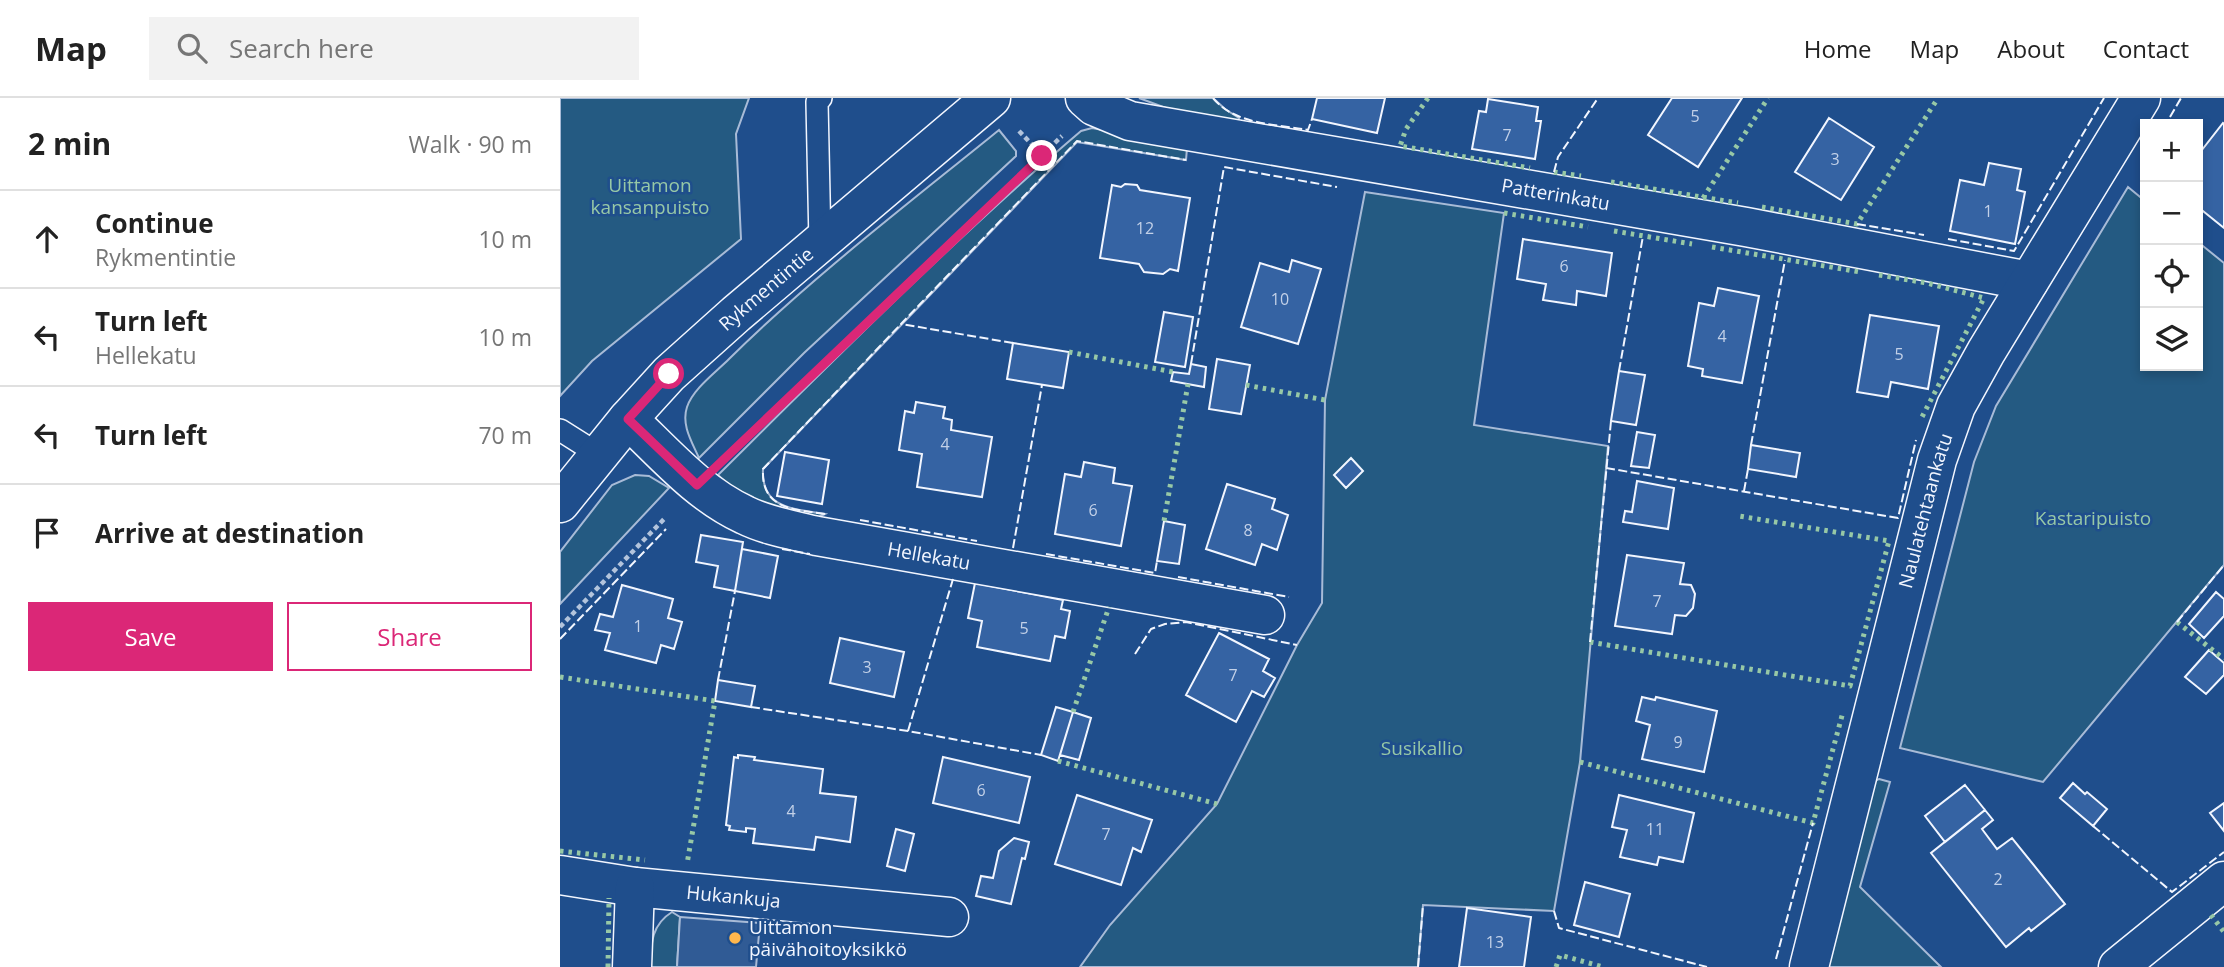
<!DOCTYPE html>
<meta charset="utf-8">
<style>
:root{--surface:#fff;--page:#f2f2f2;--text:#222;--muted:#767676;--line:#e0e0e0;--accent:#db2777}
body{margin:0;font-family:"Open Sans",sans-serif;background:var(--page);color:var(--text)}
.controls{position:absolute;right:21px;top:21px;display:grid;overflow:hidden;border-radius:0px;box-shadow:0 4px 10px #0003}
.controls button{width:63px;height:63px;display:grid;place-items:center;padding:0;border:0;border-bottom:2px solid var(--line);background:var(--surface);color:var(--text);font:35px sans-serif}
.stop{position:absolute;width:21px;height:21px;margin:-16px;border:5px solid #db2777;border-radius:50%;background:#fff}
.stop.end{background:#db2777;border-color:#fff;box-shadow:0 2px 7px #0008}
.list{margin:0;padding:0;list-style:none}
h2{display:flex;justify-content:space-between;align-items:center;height:91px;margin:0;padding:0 28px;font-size:30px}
h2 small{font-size:23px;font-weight:400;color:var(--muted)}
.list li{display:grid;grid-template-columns:46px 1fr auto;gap:21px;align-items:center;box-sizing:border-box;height:98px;padding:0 28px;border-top:2px solid var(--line)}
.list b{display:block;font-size:26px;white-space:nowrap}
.list p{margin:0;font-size:23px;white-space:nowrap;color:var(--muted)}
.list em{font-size:23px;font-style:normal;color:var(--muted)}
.actions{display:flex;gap:14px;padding:21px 28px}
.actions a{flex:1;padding:16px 0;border:2px solid var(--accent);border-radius:0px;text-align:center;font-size:24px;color:var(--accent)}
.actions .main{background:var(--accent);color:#fff}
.icon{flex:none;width:38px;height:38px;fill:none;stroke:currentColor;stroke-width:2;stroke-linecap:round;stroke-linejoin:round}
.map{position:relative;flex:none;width:1664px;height:869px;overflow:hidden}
header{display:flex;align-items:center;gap:42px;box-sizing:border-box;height:98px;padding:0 35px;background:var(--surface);border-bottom:2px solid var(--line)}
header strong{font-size:33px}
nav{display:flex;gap:38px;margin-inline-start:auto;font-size:24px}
.search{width:490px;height:63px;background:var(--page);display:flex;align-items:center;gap:18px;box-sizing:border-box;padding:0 24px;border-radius:0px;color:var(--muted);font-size:26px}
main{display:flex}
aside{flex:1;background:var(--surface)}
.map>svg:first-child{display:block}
.green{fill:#245a82;stroke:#a8bbd7;stroke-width:2}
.parking{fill:#305b95;stroke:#a8bbd7;stroke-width:2}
.building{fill:#3563a3;stroke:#f2f6ff;stroke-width:2}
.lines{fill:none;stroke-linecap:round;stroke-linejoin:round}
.lane-casing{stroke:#f2f6ff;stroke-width:24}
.street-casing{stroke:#f2f6ff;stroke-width:41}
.secondary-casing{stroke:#f2f6ff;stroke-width:41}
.path{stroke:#b3c4dc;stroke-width:4.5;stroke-dasharray:5 3.5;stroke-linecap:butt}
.lane{stroke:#1f4e8c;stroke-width:21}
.street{stroke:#1f4e8c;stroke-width:38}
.secondary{stroke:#1f4e8c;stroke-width:38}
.hedge{stroke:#97c8a6;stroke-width:5;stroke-dasharray:3.5 5;stroke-linecap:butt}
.fence{stroke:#f2f6ff;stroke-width:2;stroke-dasharray:9 3.5;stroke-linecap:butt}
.route{stroke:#db2777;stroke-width:9}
.poi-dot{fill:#ffb74d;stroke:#1f4e8c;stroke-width:2.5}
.labels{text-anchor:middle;stroke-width:5;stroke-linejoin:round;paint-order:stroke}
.number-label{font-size:16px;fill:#c3d1e8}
.park-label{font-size:19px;fill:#97c8a6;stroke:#1f4e8c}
.street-label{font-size:19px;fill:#f2f6ff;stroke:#1f4e8c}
.poi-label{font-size:19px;fill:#f2f6ff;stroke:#1f4e8c;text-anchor:start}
</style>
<header>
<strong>Map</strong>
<div class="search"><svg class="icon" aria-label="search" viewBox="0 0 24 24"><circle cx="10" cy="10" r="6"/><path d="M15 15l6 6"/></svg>Search here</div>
<nav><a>Home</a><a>Map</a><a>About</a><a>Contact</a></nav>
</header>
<main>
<aside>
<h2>2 min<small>Walk · 90 m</small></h2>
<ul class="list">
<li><svg class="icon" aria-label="ahead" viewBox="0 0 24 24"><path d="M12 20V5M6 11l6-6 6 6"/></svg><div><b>Continue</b><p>Rykmentintie</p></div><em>10 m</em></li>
<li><svg class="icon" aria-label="left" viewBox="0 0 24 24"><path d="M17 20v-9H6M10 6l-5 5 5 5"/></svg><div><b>Turn left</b><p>Hellekatu</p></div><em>10 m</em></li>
<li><svg class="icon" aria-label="left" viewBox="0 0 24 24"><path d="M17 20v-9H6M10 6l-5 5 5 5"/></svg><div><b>Turn left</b></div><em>70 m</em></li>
<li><svg class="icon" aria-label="arrive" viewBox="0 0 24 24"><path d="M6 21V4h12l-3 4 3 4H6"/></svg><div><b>Arrive at destination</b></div></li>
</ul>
<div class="actions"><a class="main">Save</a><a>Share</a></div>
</aside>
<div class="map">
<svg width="1664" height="869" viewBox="0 0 1664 869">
<rect width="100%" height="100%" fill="#1f4e8c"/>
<!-- green -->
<path class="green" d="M0 0H189L176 36 181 141 32 263 0 298Z
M579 0H653L665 11 679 20 677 24 606 10Z
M532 30 622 47 627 50 626 62 517 44 203 371C201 411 234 411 265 416L255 421 204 409 171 389 158 377C276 260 394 141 521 33Z
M439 32 456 53V58L244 255 139 360C132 344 121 327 127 309 133 291 155 275 169 261 251 180 349 105 439 32Z
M1568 89 1585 103V268H1638V144L1664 165V467L1483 684 1340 650 1414 364 1436 308Z
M805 94 944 115 914 327 1048 348 1020 664 994 813 863 807 858 869H520L550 827 657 706 737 547 762 505 765 302Z
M75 377 89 378 109 390 0 506V454L52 387Z
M1319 681 1330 684 1300 789 1381 869H1265L1310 686Z
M112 814 120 819 117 869H90C91 846 91 827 112 814Z"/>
<!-- parking -->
<path class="parking" d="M120 819 200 825 196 869H117Z"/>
<!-- building -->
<path class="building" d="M757 0H825L817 35 752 21Z
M1112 0H1182L1138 69 1088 37Z
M928 1 978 9 976 23H981L975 61 912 51 919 13 926 14Z
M1269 20 1314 49 1281 102 1235 74Z
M1663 25 1664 26V130L1638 109V57Z
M1429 65 1461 71 1457 92 1465 94 1455 146 1390 133 1400 82 1424 87Z
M565 86 577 87 580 92 630 100 618 173 610 171 603 176 584 174 579 166 540 160 552 87 561 89Z
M963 141 1052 155 1046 198 1017 193 1016 207 983 202 986 186 957 181Z
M732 162 761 171 738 246 681 229 700 165 729 174Z
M1158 190 1199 198 1182 285 1142 278 1143 271 1128 268 1139 205 1154 208Z
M604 214 633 219 625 269 595 264Z
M1310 217 1379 228 1368 291 1331 284 1328 299 1297 294Z
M453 245 509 254 503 290 447 281Z
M657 261 690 267 681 316 649 311Z
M631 266 646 269 644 289 611 283 613 274 629 276Z
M1059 273 1085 277 1076 327 1051 323Z
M356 304 385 309 383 320 392 322 391 332 432 339 422 399 357 389 362 356 339 352 345 313 354 315Z
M1077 334 1095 337 1089 370 1071 368Z
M1191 347 1240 355 1236 379 1188 371Z
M225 354 269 362 262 406 217 398Z
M791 360 803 373 786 390 774 377Z
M524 364 555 370 553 385 572 388 561 448 495 436 505 376 521 379Z
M1077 383 1114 390 1108 431 1063 424 1065 413 1072 414Z
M667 386 715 401 712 411 728 417 717 452 702 446 695 467 646 451Z
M604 423 625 427 619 466 597 463Z
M141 437 183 444 175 493 154 489 158 468 136 464Z
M182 451 218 458 210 500 175 493Z
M1067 457 1124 465 1120 486 1131 487 1135 496 1133 510 1126 518 1115 517 1112 536 1055 528Z
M415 485 503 502 501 511 510 513 505 540 495 538 490 563 417 549 422 523 408 520Z
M62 487 113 501 108 520 122 524 114 551 101 547 96 565 45 552 50 535 35 532 40 516 53 519Z
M1656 494 1664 501V518L1644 540 1629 526Z
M659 535 709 561 703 573 715 580 704 599 692 593 676 624 626 597Z
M280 540 344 554 334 599 270 585Z
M1649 552 1664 565V577L1646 596 1625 579Z
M158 582 195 588 191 609 155 603Z
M1082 599 1095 602 1096 599 1157 613 1144 674 1082 661 1090 627 1076 623Z
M496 609 513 614 498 663 481 657Z
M513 614 531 620 519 662 500 657Z
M178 657 195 659 194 662 263 671 260 695 296 699 290 744 256 739 254 752 193 745 195 731 186 730V734L169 732 170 728 166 727 174 659 178 660Z
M383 659 470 679 459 725 373 705Z
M1513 685 1525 696 1527 694 1547 711 1533 728 1500 700Z
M1405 687 1425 712 1385 744 1365 718Z
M517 697 592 722 581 754 573 750 561 787 495 766Z
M1059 697 1134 715 1123 764 1099 759 1097 767 1060 759 1067 732 1052 729Z
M1664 705V733L1650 715Z
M1425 712 1433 722 1422 731 1437 751 1452 740 1505 806 1471 833 1469 830 1446 849 1371 755Z
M336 731 354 736 345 773 327 768Z
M454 740 469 744 465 761 462 760 451 806 416 798 421 778 433 780 439 753Z
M1025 784 1070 796 1059 839 1014 827Z
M907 810 971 819 964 869H899Z"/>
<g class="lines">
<defs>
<path id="lane" d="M260 145 257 4 261 0
M0 332 38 356"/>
<g id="street">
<path id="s1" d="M525 0 534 8 570 23 1186 129 1469 183"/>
<path id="s2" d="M68 321C104 355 139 396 185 417 207 428 233 432 257 438L705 517"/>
<path id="s3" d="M0 777 75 789 389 819"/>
<path d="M72 869 75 789"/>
<path id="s4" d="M1249 869 1377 362 1396 308 1426 254 1581 0"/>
<path d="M1558 869 1664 783"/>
</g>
<g id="secondary">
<path id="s5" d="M0 405 68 321 109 276 176 216 431 0"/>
</g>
</defs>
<!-- lane casing -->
<use href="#lane" class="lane-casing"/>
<!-- street casing -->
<use href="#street" class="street-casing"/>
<!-- secondary casing -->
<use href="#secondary" class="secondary-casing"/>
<!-- path -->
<path class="path" d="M459 33 482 57
M169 356 502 38
M0 529 106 419"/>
<!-- lane -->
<use href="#lane" class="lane"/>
<!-- street -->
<use href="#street" class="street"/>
<!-- secondary -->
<use href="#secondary" class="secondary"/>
<!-- hedge -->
<path class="hedge" d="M868 0 846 31 840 48 970 70
M994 74 1021 78
M1051 84 1178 105
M1143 100 1208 0
M1202 109 1297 126 1378 0
M944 115 1028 129
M1054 133 1132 146
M1152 149 1300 174
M1319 177 1367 185 1424 200 1362 319
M509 254 613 274
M686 287 765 302
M604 423 628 286
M1617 524 1664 561
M1030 544 1290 588 1329 443 1179 418
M0 579 155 603 127 766
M513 614 549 509
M498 663 657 706
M1020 664 1253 725 1283 614
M0 753 85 762
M1651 817 1664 834
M48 869 49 800
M996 869 1000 857 1043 869"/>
<!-- fence -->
<path class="fence" d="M653 0C675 27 716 26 748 32L752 21
M1610 19 1621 0
M994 74 998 59 1038 0
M1297 126 1364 137
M1388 141 1454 153 1544 0
M453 245 341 226 517 43 626 62
M631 266 664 69 777 89
M1059 273 1083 138
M1191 347 1225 162
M1046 370 1338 420 1356 342
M1184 393 1188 371
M265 416C234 411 201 412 203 371L341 226
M300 422 417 443
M453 450 482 287
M222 451 250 456
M486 456 595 475 597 463
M618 479 729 499
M1617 524 1664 467
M0 541 106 431
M1030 544 1051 323
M575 556 591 531 605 526 626 524 737 547
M158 582 175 493
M191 609 348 633 481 657
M348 633 393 481
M1533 728 1612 794 1664 754
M994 813 999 830 1147 869
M1216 861 1253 725
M858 869 863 807"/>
</g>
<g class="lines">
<!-- route -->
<path class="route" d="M109 276 68 321 137 387 482 58"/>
</g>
<!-- markers -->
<circle class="poi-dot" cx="175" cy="840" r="7"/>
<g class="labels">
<!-- number labels -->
<g class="number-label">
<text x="1135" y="24">5</text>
<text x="947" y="43">7</text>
<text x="1275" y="67">3</text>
<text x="1428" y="119">1</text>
<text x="585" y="136">12</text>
<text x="1004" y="174">6</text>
<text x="720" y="207">10</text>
<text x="1162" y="244">4</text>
<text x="1339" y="262">5</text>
<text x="385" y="352">4</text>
<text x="533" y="418">6</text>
<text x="688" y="438">8</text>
<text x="1097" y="509">7</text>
<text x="78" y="534">1</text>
<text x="464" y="536">5</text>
<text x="307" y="575">3</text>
<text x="673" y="583">7</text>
<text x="1118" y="650">9</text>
<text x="421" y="698">6</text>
<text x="231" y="719">4</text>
<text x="1095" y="737">11</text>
<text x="546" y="742">7</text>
<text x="1438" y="787">2</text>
<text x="935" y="850">13</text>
</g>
<!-- park labels -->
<g class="park-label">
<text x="90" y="94">Uittamon<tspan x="90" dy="22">kansanpuisto</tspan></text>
<text x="1533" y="427">Kastaripuisto</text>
<text x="862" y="657">Susikallio</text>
</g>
<!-- street labels -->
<g class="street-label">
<text dy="7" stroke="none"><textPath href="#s1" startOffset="483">Patterinkatu</textPath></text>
<text dy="7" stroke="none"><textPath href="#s5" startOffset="298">Rykmentintie</textPath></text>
<text dy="7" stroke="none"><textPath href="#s4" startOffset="471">Naulatehtaankatu</textPath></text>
<text dy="7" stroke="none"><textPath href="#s2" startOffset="341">Hellekatu</textPath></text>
<text dy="7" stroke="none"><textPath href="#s3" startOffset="175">Hukankuja</textPath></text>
</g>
<!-- poi labels -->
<g class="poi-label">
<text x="189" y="836">Uittamon<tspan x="189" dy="22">päivähoitoyksikkö</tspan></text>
</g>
</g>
</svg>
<div class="controls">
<button>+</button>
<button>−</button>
<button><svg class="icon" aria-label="locate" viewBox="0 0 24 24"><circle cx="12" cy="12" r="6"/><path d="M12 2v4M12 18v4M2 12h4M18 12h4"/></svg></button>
<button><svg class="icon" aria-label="layers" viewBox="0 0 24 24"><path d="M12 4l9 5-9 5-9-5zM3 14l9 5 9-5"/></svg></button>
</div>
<div class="stop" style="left:109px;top:276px"></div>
<div class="stop end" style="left:482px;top:58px"></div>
</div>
</main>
